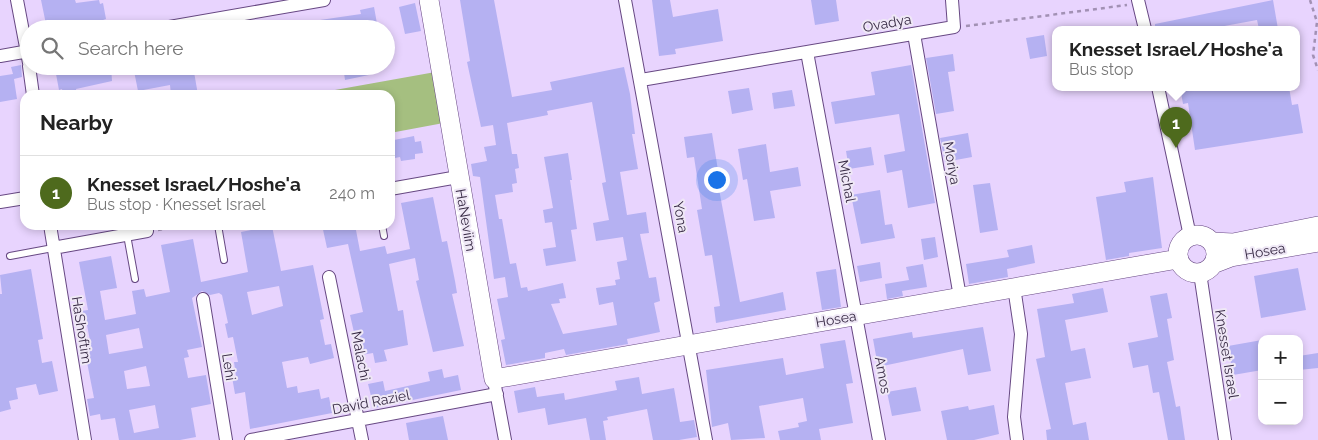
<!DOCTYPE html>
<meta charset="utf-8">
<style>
:root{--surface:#fff;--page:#f6f6f6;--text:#222;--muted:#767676;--line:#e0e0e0;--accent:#4e6a1d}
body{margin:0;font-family:Raleway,sans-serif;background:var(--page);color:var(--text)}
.controls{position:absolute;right:15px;bottom:15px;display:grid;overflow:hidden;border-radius:10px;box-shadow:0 2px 8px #0003}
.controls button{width:45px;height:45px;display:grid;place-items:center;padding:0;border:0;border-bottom:1px solid var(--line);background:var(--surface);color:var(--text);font:25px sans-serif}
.you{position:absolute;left:716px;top:179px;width:18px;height:18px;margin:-12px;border:4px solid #fff;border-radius:50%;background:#1a73e8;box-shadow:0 0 0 8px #1a73e833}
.badge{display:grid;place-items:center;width:32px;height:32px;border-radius:50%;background:var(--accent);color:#fff;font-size:16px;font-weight:700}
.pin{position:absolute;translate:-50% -41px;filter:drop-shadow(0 1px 2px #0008)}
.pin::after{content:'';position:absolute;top:26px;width:18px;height:15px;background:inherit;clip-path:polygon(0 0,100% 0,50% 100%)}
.popup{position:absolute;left:1052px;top:26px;width:248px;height:65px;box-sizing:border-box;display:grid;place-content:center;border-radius:10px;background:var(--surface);filter:drop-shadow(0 1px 4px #0005);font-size:16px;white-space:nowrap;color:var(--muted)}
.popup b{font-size:19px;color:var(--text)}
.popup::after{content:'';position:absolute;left:50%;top:100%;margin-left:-10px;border:10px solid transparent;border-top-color:var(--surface)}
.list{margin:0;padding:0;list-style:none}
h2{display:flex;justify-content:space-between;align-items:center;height:65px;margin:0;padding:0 20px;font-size:21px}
h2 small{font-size:16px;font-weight:400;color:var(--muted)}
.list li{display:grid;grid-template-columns:32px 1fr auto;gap:15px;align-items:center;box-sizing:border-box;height:75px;padding:0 20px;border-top:1px solid var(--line)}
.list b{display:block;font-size:19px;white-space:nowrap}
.list p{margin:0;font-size:16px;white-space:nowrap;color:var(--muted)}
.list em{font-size:16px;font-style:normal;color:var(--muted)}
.icon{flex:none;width:28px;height:28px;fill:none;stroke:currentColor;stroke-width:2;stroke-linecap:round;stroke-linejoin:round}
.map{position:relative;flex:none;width:1318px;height:440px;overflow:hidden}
.search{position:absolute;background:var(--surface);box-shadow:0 2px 8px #0003;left:20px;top:20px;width:375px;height:55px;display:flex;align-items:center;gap:12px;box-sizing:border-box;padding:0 18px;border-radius:28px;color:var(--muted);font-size:19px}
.panel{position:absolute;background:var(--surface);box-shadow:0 2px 8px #0003;left:20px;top:90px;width:375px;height:140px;border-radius:15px}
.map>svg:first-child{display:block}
.green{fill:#a5bf80}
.building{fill:#b5b1f2;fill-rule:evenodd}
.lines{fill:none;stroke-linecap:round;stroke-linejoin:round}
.lane-casing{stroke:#674883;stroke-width:8}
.street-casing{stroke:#674883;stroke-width:14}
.secondary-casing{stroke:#674883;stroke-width:20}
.path{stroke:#a291b4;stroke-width:2.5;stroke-dasharray:4 4;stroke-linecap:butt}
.lane{stroke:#fff;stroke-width:6}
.street{stroke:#fff;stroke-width:12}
.secondary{stroke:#fff;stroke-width:19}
.labels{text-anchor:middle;stroke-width:4;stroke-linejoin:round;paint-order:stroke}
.street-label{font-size:14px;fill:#362943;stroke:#efe8f6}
</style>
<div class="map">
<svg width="1318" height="440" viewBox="0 0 1318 440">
<rect width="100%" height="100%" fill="#e8d4fe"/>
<!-- green -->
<path class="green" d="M441 71 449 122 390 133V95H307Z"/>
<!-- building -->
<path class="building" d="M41 0H75L76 3 99 0 100 4 103 3 106 19 103 20 105 29H81V25L63 29H47Z
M460 0H494L512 97 552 90 550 82 624 67 630 94 635 134H632L638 169 620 172 627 215 646 212 649 233 640 234 649 278 656 277 660 301 654 303 660 332 627 339 628 344 566 355 564 349 545 353V358L506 365 501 340 505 339 497 299 508 297 505 277 494 279 480 177 473 176 471 164 487 161 484 147 496 145 493 125 481 127 467 62 470 61ZM592 102 606 182 602 183 609 220 593 223 596 241 623 237 627 260 617 262 620 279 615 280 616 285 596 288 599 305 613 302 617 325 563 334 551 304 560 303 559 299 566 298 563 283 528 291 527 287 521 288 516 263 510 264 502 219H499L495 195 513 192 512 184 517 183 515 169 519 168 517 154H512L507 123 548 115 547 111Z
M652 0H670L673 17 718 9 723 41 675 49 676 54 659 56Z
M811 0H836L839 21 815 25Z
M1273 0 1278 29H1259L1257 20 1208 29H1155V24Z
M415 3 421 31 405 34 399 7Z
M374 7 378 29H321L320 20 361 14 360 10Z
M1044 35 1047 56 1030 59 1026 38Z
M953 54 955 71 948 72 954 111 936 114 926 58Z
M21 65 22 77 14 79 17 99 0 102V76L13 74 11 67Z
M911 65 935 203 908 208 902 170 887 173 884 155 905 151 899 114 835 124 831 102 875 95 871 72Z
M62 66H111L112 81 76 89 77 95H63L62 89 59 90 56 74 64 72Z
M133 66H193L198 95H171L170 85 138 91Z
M343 66H367L369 75 345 80Z
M1180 87H1289L1292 105 1298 104 1303 133 1195 150 1188 103 1183 104Z
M749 88 753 110 732 114 728 91Z
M792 90 795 106 774 109 772 93Z
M712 133 721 189H719L740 302 783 292 786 310 716 323 714 307 720 306 712 255 705 256 697 210 702 209 694 157 687 158 684 137Z
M968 133 972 157 945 162 940 138Z
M414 136 415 142 421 141 423 153 415 154V159L401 161 400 157 390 159V147L395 146 394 140Z
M766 144 770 172 798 167 801 186 770 191 775 218 754 221 747 179 743 180 738 149Z
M871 147 874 165 849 169 846 151Z
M568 153 572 180H570L577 229 571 230 576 261 546 266 543 249 556 247 552 222 545 223 543 210 553 208 544 157Z
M1153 177 1162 248 1129 253V256L1106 260 1096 197 1126 192 1124 182Z
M990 183 998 230 980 233 973 185Z
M880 190 885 225 892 224 895 238 861 244 851 195Z
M433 197 442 242 447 241 455 281 457 293 452 294 464 346 433 352 416 281 419 280 415 258 389 264 398 311 403 310 408 345 384 350 387 361 375 363 373 353 355 356 353 342 356 341 350 315 363 312 348 244 327 248 322 225H355L360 251 385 246 387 254 410 249 401 203Z
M272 226 281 271 313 265 324 319 320 320 325 345 331 344 334 358 310 364 308 357 282 362 287 388 297 386 298 393 319 389 321 399 329 397 332 413 250 429 245 392 235 394 232 377 236 376 234 362H238L233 337 228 338 225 324 228 323 222 295 219 293 210 295 202 291 192 298 202 347 187 350 189 357 184 358 188 378 206 375 211 404 191 408 196 437 180 440H119L115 418 101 420 100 414 90 416 87 399 94 398 85 352 92 351 87 325H84L81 311 88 310 79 262 111 256 117 288 100 291 105 320 136 314 132 291 144 289 146 297 170 292 161 245 193 239 201 282 248 272 241 232ZM279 286 283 306 252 315 247 292ZM139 328 143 348 109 354 106 335ZM146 366 150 386 127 389 124 371ZM155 405 159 428 134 433 129 410Z
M935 237 938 257 924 260 921 239Z
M1032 245 1035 263 1007 269 1008 277 969 284 966 264 1009 257 1007 250Z
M880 262 882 278 860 282 857 266Z
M923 264 927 287 902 291 903 296 887 299 885 284 909 280 906 267Z
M1298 268 1306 310 1261 318 1254 276Z
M31 269 43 339 38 340 42 363 52 361 58 391 39 395 36 384 16 388 18 399 9 401 11 409 0 412V294H2L0 275Z
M836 269 841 307 822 310 816 272Z
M1103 288 1108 312 1065 320 1071 351 1085 348 1091 378 1065 383 1073 425 1086 422 1089 440H1047L1046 430 1051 429 1036 359 1045 357 1037 309 1074 303 1072 294Z
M1167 293 1172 318 1167 319 1174 360 1167 362 1176 407 1180 406 1185 440H1168L1159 392 1153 393 1148 365 1133 368 1128 343 1158 337 1150 296Z
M983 327 991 371 968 375 963 349 878 367 873 339 912 332 913 338Z
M845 340 853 383 846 384 853 423 819 429 821 440H780L778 431 799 427 798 423 807 421 803 398 759 406 765 438 731 440 728 423 712 427 706 370 783 358 786 375 824 368 820 344Z
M1262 340V370L1233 375 1228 346Z
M1318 353V368L1299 370V356Z
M442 369 444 378 458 375 461 390 374 408 368 384 383 381 385 391 430 381 428 372Z
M639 377 642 394 674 388 680 422 694 420 697 437 679 440H653L647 409 607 417 608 420 603 421 606 440H590L586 418 548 425 545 408 518 413 514 391 535 387 537 397 564 393 565 400 617 390 615 381Z
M916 387 921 411 892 416 887 392Z
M994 405 999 434 974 440H947L941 411 968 406 969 410Z
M443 416 448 440H409L406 423Z"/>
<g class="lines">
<defs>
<path id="lane" d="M218 225 224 260
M382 225 384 236
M127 235 135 279
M10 256 53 248"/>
<path id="street" d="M17 0 29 63
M625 0 706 440
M1138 0 1145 29
M158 29 324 0
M914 34 960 297
M807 52 879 440
M0 56 29 51
M29 66 33 95
M641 80 954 27 952 0
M1158 87 1190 236
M390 189 458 177
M0 202 25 198
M50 225 85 440
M53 248 147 231
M1200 273 1225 440
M329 277 362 440
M1014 287 1021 334 1014 417 1017 440
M203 299 226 440
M495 386 505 440
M251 440 497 394"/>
<path id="secondary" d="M429 0 494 379 1178 259
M1178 254a19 19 0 1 1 38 0a19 19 0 1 1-38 0Z
M1212 242 1233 243 1318 226
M1213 264 1231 257 1318 242"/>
</defs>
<!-- lane casing -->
<use href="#lane" class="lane-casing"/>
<!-- street casing -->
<use href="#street" class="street-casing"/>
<!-- secondary casing -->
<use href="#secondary" class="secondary-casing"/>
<!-- path -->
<path class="path" d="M1310 0 1317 22 1313 55 1318 70
M966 26 1127 5
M158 230 184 225"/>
<!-- lane -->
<use href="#lane" class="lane"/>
<!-- street -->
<use href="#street" class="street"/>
<!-- secondary -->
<use href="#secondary" class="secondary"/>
</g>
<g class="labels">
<!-- street labels -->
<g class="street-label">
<text transform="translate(887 23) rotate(-10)" y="5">Ovadya</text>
<text transform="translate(952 163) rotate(80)" y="5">Moriya</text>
<text transform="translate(847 181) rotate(79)" y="5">Michal</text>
<text transform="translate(681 217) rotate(80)" y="5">Yona</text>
<text transform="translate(466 220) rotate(80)" y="5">HaNeviim</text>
<text transform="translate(1265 251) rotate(-10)" y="5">Hosea</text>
<text transform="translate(836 319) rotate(-10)" y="5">Hosea</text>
<text transform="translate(82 330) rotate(81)" y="5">HaShoftim</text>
<text transform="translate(1227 354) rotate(81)" y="5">Knesset Israel</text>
<text transform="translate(361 356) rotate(79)" y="5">Malachi</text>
<text transform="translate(229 367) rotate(81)" y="5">Lehi</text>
<text transform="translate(883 375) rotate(80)" y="5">Amos</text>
<text transform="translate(371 402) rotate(-11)" y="5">David Raziel</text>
</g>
</g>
</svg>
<div class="controls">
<button>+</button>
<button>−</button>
</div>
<div class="you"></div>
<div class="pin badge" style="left:1176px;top:148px">1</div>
<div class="popup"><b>Knesset Israel/Hoshe'a</b>Bus stop</div>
<div class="search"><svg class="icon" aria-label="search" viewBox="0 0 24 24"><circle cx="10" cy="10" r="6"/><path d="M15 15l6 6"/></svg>Search here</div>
<section class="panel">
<h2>Nearby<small></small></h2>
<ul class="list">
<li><span class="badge">1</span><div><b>Knesset Israel/Hoshe'a</b><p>Bus stop · Knesset Israel</p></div><em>240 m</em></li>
</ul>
</section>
</div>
